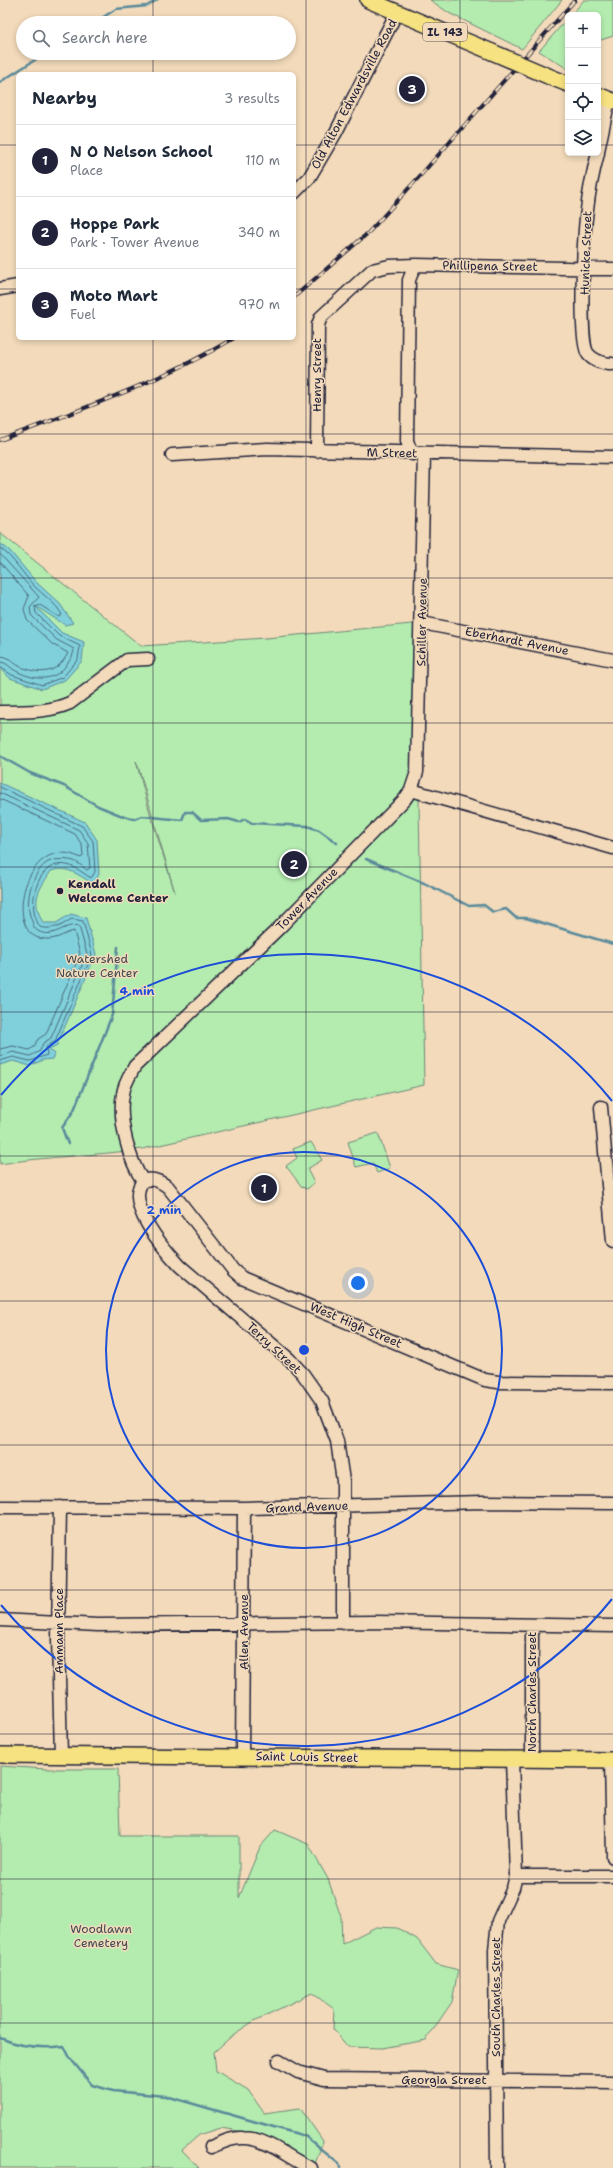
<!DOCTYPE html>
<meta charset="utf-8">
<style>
:root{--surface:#fff;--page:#f2f2f3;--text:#1f2937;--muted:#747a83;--line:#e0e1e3;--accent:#22223b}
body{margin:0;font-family:"Shantell Sans",sans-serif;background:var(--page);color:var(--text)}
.controls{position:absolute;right:12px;top:12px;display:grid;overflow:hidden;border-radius:6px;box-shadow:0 2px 6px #0003}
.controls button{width:36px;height:36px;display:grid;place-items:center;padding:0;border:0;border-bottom:1px solid var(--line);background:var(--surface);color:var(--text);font:20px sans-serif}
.you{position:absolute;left:358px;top:1283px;width:14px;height:14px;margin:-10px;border:3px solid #fff;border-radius:50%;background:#1a73e8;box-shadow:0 0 0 6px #1a73e833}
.badge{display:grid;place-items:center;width:26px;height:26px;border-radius:50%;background:var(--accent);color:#fff;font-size:13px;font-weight:700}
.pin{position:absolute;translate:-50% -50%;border:2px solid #fff;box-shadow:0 1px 4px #0006}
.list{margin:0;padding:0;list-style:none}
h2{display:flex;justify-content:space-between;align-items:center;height:52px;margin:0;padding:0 16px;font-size:17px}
h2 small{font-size:13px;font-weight:400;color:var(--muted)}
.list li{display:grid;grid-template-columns:26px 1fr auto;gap:12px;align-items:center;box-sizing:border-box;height:72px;padding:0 16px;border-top:1px solid var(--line)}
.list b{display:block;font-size:15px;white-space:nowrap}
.list p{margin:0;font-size:13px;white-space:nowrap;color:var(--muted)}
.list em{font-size:13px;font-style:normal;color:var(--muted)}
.icon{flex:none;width:22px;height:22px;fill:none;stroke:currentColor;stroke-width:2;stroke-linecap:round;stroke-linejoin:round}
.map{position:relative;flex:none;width:613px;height:2168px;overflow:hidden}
.search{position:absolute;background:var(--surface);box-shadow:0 2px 6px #0003;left:16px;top:16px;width:280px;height:44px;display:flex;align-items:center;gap:10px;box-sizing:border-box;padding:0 14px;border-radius:22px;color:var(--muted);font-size:15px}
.panel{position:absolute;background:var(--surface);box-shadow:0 2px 6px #0003;left:16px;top:72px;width:280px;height:268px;border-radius:6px}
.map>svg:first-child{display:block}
.green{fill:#b4ecaf;stroke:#6b8775;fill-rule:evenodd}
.water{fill:#80d0db;stroke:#5a8a9b}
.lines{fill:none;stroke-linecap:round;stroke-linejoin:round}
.shore{stroke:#48687b;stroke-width:1}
.stream{stroke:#5a8a9b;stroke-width:2.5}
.minor-casing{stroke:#22223b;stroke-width:15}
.major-casing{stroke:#22223b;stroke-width:18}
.minor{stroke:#f2daba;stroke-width:12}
.major{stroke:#f7e281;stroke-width:15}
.rail-casing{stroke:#22223b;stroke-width:4}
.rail{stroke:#f2daba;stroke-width:2.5;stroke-dasharray:8;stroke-linecap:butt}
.major-bridge-casing{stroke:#22223b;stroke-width:18;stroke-linecap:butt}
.major-bridge{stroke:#f7e281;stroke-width:15}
.grid{fill:none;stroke:#22223b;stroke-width:1;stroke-opacity:0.55}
.ring{fill:none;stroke:#1d4ed8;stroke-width:2}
.poi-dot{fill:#22223b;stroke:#f2daba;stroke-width:1.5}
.labels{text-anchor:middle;stroke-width:3;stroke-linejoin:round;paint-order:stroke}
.shield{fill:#f2daba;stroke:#605961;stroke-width:1}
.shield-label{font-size:11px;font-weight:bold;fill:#22223b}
.street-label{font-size:12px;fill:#22223b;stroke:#f2daba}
.poi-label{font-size:12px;font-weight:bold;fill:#22223b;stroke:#f2daba;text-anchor:start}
.park-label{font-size:12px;fill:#3f4a52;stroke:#f2daba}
.centre{fill:#1d4ed8;stroke:#f2daba;stroke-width:2}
.ring-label{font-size:12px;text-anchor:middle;font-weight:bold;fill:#1d4ed8;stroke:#f2daba;stroke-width:3;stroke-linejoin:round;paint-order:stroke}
</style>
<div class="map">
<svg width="613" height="2168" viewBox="0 0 613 2168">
<rect width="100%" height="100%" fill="#f2daba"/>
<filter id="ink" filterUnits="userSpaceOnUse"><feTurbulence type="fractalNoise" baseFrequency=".025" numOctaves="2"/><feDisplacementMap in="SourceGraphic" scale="8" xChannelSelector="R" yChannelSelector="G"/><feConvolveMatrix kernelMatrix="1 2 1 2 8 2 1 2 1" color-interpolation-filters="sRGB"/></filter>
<g filter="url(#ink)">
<!-- green -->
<path class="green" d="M430 0H562L522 49 449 13Z
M584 0H613V36L598 41V15H571Z
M568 18V69L539 51Z
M0 533 141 646 266 638 422 623 419 804 424 1085 142 1149C95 1156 47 1156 0 1164ZM136 761 138 766 175 893 150 813Z
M378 1133 390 1168 377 1173 373 1163 356 1167 348 1142Z
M311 1142 322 1160 307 1169 314 1183 307 1189 302 1187 286 1166 297 1158 293 1149Z
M0 1766 46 1769H118L120 1836H239V1898L260 1847 275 1830 308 1844 328 1879 341 1917 342 1944 376 1927 397 1928 417 1939 436 1964 458 1970 452 2002 426 2040 382 2048 348 2047 333 2029 334 2009 312 1993 254 2021 234 2034 214 2052 216 2071 248 2090 264 2113 300 2108 323 2141 315 2164 262 2135 221 2128 199 2135 182 2150 199 2168H0Z"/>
<!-- water -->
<path class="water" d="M0 543 10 551 36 582 60 604 73 623 65 625 34 605 62 633 84 642 82 661 65 680 42 689 10 678 0 669Z
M0 783 85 822 97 840 99 874 94 884C79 876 68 865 51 871 38 892 31 899 43 923H56L71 914 86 918 96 954 57 1045 49 1049 55 1054 52 1059 43 1060 30 1066 13 1061 0 1065Z"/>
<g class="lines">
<!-- shore -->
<path class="shore" d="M0 548C14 558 22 573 34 586 43 595 56 603 62 615L59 617 40 605 35 607 36 613 59 636 80 646 78 659 63 677 42 685 12 675 0 667
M0 554 39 597 30 607 31 615 42 626 57 640 74 649C73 658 69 661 64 668 51 683 32 679 16 671 10 668 7 662 0 662
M0 562 29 596 24 609 27 620 52 644 68 653C57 675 39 675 19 666 12 662 9 656 0 656
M0 787 82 826 93 841 95 872 91 878C81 872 71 862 57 865 37 868 29 902 36 919 37 921 38 925 40 927 44 929 52 928 56 927 61 927 67 921 72 919L83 921 92 955 55 1041 46 1047 47 1055 30 1061 13 1057 0 1061
M0 793 79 830 88 843 90 868 87 870C83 867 79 863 74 861 66 859 52 858 45 864 30 877 24 904 32 921 33 925 34 929 38 931 53 940 66 922 79 926L87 954 51 1038 43 1043 40 1051 30 1056 13 1052 0 1056
M0 799 75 834 82 845 83 856 81 858C26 830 4 929 39 938 56 942 61 934 74 931L80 954 46 1034 38 1039 34 1047 29 1050 13 1046 0 1049"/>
<!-- stream -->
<path class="stream" d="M94 23 116 9 147 6 157 0
M0 82 46 53
M0 756 30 773 64 786 98 806 120 815 134 819 142 816 182 820 185 812H192L201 820 228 819 239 822 245 819 252 823 307 826 319 830 337 843
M366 859 424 883 469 906 484 905 493 912 506 909 516 918H526L613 944
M68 1144 62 1128 74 1110 112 1015 118 947
M0 2038C21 2047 42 2049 64 2046L70 2058 92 2085 113 2091 166 2096 305 2136 339 2164 340 2168"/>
<defs>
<path id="minor" d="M598 151 609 99
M598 153C593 172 589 191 587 210 584 231 578 341 588 354 594 361 604 364 613 364
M294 193 309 178 335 134 397 12
M0 289 18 286
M317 451 318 325 321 317 372 270 389 266 415 265 613 269
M412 454 407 441 409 280 415 265
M172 455 267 449 613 457
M422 623 613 660
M0 712C25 711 47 713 70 703L127 660 148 659
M411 790 613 848
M601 1107 613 1241
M143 1181C129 1161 118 1119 123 1094 124 1084 130 1075 135 1066L279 928 405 799 411 790 417 772 424 454
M143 1181C152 1177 160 1181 168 1187L233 1270 242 1278 485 1380 498 1382 613 1383
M143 1181C124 1204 165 1250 180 1266L289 1359 303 1374 322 1401 337 1441 343 1481V1623
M0 1507 244 1508 484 1502 613 1503
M60 1507 58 1638 61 1755
M0 1620 98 1625 374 1622 613 1626
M242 1756 244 1508
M532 1758V1625
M611 1760 613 1857
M516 1876H613
M279 2061 298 2072 324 2079 613 2082
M211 2147C221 2143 232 2137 243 2138 268 2138 289 2159 311 2168
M497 2168 495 1950 498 1921 513 1888 516 1876 512 1759"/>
<path id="major" d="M368 0 492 52
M548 76 568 84
M598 95 613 101
M0 1755 613 1760"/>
</defs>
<!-- minor casing -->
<use href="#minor" class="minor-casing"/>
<!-- major casing -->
<use href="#major" class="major-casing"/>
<!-- minor -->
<use href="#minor" class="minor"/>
<!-- major -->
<use href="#major" class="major"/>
<defs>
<path id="rail" d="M294 297 368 233 419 177 575 0
M0 440C79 410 161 382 234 338"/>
</defs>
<!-- rail casing -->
<use href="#rail" class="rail-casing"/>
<!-- rail -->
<use href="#rail" class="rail"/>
<defs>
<path id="major-bridge" d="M492 52 548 76"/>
</defs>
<!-- major-bridge casing -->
<use href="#major-bridge" class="major-bridge-casing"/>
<!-- major-bridge -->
<use href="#major-bridge" class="major-bridge"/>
</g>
</g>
<!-- grid -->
<path class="grid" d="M153 0V23M306 0V2168M460 0V2168M153 53V74M0 145H18M294 145H568M598 145H613M0 289H18M294 289H613M153 338V2168M0 434H613M0 578H613M0 723H613M0 867H613M0 1012H613M0 1156H613M0 1301H613M0 1445H613M0 1590H613M0 1734H613M0 1879H613M0 2023H613"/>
<!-- distance rings -->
<g class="ring">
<circle cx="304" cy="1350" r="198"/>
<path d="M612 1599A396 396 0 0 1 1 1605M1 1095A396 396 0 0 1 612 1101"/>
</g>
<!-- markers -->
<circle class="poi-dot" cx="60" cy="891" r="4"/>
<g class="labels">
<!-- shield labels -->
<rect class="shield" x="423" y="23" width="44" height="18" rx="3"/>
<g class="shield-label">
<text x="445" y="36">IL 143</text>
</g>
<!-- street labels -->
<g class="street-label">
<text transform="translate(354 94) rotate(-62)" y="4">Old Alton Edwardsville Road</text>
<text transform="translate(586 253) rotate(-88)" y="4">Hunicke Street</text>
<text transform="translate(490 266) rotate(1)" y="4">Phillipena Street</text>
<text transform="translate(317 375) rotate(-90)" y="4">Henry Street</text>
<text transform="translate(392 453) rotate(1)" y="4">M Street</text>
<text transform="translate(422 622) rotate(-89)" y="4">Schiller Avenue</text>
<text transform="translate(517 641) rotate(11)" y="4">Eberhardt Avenue</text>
<text transform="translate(307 899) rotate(-46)" y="4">Tower Avenue</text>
<text transform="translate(356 1325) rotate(23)" y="4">West High Street</text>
<text transform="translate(274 1348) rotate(43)" y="4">Terry Street</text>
<text transform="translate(307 1507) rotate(-2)" y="4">Grand Avenue</text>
<text transform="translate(59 1631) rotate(-90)" y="4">Ammann Place</text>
<text transform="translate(244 1632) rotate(-90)" y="4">Allen Avenue</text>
<text transform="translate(532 1692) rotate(-90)" y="4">North Charles Street</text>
<text transform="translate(307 1757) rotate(1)" y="4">Saint Louis Street</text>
<text transform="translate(496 1997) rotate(-90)" y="4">South Charles Street</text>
<text x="444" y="2084">Georgia Street</text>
</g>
<!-- poi labels -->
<g class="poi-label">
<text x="68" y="888">Kendall<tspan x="68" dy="14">Welcome Center</tspan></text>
</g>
<!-- park labels -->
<g class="park-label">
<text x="97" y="963">Watershed<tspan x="97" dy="14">Nature Center</tspan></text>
<text x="101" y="1933">Woodlawn<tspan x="101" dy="14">Cemetery</tspan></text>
</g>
</g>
<circle cx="304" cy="1350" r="6" class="centre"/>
<g class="ring-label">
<text x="137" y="995">4 min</text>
<text x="164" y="1214">2 min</text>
</g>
</svg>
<div class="controls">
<button>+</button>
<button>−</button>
<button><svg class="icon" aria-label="locate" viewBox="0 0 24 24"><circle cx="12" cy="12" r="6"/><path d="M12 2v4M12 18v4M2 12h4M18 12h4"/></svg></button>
<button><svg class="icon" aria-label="layers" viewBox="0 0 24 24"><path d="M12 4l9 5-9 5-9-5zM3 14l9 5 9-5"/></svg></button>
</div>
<div class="you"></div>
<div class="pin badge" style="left:264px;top:1188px">1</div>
<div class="pin badge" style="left:294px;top:864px">2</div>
<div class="pin badge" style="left:412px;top:89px">3</div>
<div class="search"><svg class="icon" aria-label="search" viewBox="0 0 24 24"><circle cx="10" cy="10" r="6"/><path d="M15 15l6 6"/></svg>Search here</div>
<section class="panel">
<h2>Nearby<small>3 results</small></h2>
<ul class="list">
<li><span class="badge">1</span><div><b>N O Nelson School</b><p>Place</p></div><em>110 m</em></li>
<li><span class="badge">2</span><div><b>Hoppe Park</b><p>Park · Tower Avenue</p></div><em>340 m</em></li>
<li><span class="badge">3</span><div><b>Moto Mart</b><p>Fuel</p></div><em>970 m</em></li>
</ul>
</section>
</div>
